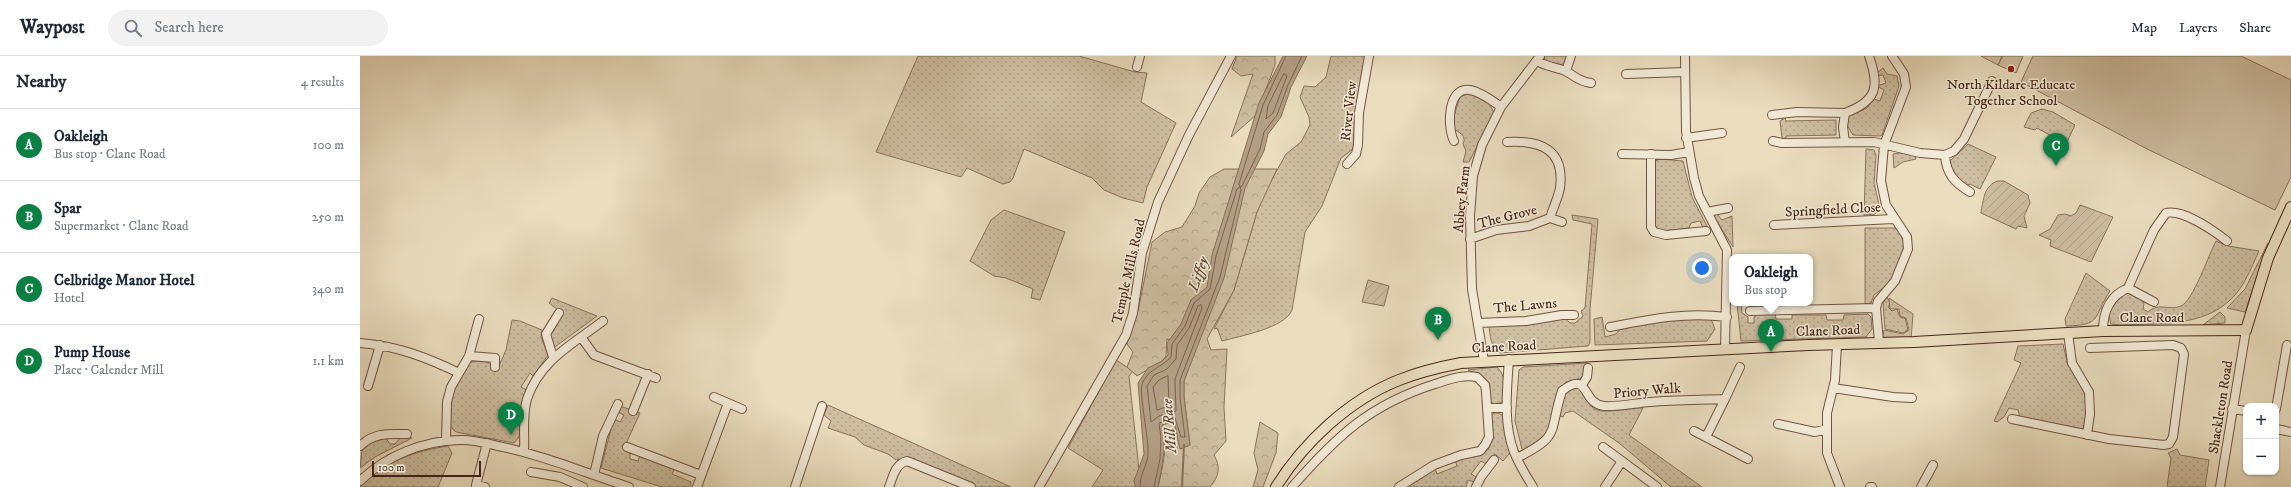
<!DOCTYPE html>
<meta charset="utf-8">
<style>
:root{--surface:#fff;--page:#f2f2f3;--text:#1f2937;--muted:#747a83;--line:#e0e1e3;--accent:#0b8043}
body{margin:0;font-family:"IM FELL DW Pica",serif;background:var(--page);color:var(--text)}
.controls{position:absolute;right:12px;bottom:12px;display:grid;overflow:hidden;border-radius:8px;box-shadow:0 1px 3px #0004}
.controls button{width:36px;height:36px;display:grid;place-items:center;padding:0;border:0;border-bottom:1px solid var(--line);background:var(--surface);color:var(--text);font:20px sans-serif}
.scale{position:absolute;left:12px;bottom:10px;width:109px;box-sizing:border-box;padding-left:4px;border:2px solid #462616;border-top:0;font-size:11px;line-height:14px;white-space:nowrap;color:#462616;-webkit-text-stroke:3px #f1e9d5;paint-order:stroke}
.you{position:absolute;left:1342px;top:212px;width:14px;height:14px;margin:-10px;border:3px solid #fff;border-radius:50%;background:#1a73e8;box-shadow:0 0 0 6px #1a73e833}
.badge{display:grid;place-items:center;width:26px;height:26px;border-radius:50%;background:var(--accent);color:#fff;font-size:13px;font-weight:700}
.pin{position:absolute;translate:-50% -33px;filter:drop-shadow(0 1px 2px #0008)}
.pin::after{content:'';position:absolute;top:21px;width:14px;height:12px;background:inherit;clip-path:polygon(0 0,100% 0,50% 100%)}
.popup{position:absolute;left:1369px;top:198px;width:84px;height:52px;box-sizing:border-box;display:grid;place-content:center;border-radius:8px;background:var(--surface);filter:drop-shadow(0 1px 3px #0005);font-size:13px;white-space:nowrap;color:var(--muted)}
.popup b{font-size:15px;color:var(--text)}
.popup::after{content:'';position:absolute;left:50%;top:100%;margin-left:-8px;border:8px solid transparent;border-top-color:var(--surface)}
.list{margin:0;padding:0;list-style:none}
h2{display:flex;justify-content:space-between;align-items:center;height:52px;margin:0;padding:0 16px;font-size:17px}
h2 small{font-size:13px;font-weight:400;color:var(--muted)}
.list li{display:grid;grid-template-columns:26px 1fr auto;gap:12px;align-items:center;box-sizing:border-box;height:72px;padding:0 16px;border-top:1px solid var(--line)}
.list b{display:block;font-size:15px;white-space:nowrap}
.list p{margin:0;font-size:13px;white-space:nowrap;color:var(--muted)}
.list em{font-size:13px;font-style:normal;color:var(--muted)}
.icon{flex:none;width:22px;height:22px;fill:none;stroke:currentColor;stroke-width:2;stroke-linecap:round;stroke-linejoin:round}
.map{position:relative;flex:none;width:1931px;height:431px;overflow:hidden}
header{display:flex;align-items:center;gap:24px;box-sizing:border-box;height:56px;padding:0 20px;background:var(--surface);border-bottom:1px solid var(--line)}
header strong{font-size:19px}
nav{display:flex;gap:22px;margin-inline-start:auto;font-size:14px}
.search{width:280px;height:36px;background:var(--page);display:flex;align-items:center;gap:10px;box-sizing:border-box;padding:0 14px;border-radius:22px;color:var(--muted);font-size:15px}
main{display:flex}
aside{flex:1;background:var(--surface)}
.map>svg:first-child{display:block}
.grass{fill:url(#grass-dots);stroke:#8a725c}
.forest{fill:url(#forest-crowns);stroke:#8a725c}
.park{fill:#cdbea1;stroke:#8a725c}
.garden{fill:url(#garden-furrows);stroke:#8a725c}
.water{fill:#b29f85;stroke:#876f59}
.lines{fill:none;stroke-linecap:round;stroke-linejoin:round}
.shore{stroke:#7c624e;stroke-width:1}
.stream{stroke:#876f59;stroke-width:2}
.minor-casing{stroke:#6f5440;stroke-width:10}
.major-casing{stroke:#462616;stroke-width:12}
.minor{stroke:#f1e9d5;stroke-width:8}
.major{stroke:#e9ddbe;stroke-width:10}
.poi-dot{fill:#8f2418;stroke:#f1e9d5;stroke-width:1.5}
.labels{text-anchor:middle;stroke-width:3;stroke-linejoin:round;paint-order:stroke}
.poi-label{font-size:14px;fill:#462616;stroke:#f1e9d5}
.street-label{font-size:14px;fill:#462616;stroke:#f1e9d5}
.water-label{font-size:15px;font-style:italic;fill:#664a37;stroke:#f1e9d5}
</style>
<header>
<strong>Waypost</strong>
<div class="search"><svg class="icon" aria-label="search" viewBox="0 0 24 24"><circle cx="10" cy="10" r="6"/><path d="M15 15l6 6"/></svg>Search here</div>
<nav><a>Map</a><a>Layers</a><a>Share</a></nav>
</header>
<main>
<aside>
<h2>Nearby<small>4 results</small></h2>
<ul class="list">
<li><span class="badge">A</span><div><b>Oakleigh</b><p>Bus stop · Clane Road</p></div><em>100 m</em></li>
<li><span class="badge">B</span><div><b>Spar</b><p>Supermarket · Clane Road</p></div><em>250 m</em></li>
<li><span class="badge">C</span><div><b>Celbridge Manor Hotel</b><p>Hotel</p></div><em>340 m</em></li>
<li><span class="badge">D</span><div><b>Pump House</b><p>Place · Calender Mill</p></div><em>1.1 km</em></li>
</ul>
</aside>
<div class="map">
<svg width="1931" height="431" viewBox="0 0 1931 431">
<defs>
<pattern id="grass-dots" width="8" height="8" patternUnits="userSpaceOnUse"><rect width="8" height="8" fill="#cdbea1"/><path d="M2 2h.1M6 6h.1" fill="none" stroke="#b1a38a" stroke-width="1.8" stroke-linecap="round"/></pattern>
<pattern id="forest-crowns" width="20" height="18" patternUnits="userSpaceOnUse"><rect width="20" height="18" fill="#cdbea1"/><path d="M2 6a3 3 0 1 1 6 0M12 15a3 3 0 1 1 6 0" fill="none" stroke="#b1a38a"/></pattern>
<pattern id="garden-furrows" width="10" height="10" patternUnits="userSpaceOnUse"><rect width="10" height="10" fill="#cdbea1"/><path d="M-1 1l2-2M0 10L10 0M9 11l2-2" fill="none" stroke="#b1a38a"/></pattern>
</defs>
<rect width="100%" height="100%" fill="#e9ddbe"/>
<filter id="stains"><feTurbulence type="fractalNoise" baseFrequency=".005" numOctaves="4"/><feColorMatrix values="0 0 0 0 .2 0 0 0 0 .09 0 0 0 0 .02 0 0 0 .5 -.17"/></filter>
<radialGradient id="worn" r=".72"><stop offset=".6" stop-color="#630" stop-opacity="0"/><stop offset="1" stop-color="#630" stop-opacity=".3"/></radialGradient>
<!-- grass -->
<path class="grass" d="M558 0H719L775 16 787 17 781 46 816 67 787 131 783 147 763 142 744 134 732 122 664 93 653 122 650 126 643 128 607 112 601 121 516 96Z
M971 0H1006L996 54 993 93 981 102 962 150 945 176 932 254C925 272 880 280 862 285L857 272 854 273 874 234 897 156 906 134 926 98 941 86 950 69 949 61 940 41 944 30 955 31 966 21Z
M1184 0H1207L1205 6 1200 10 1185 5Z
M1523 12 1527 18 1537 20 1539 30 1522 79 1520 80 1493 79 1487 69V63L1489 60 1507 52 1514 43 1520 45 1524 34 1517 30 1526 27 1523 19 1517 20V17Z
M1109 37 1129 47 1134 57 1109 106H1103L1106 95 1103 88C1107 79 1099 77 1093 72V63L1100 41Z
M1682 53 1693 56 1715 69 1706 88 1677 72 1675 74 1664 71 1671 57Z
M1425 62 1426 65 1476 64V79L1426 80V83L1422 82 1420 65Z
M1608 88 1636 101 1620 133 1610 128 1607 129C1598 125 1590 115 1590 105Z
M1506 93 1514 94 1516 99 1514 127 1520 153 1515 158 1504 159Z
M1540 97 1554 99 1556 103 1543 106 1534 112 1533 98Z
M1300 103 1323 105 1332 141 1348 172 1344 174 1340 165 1331 167 1329 172 1307 175 1295 173 1293 110 1295 105Z
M644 154 705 176 680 244 671 242 673 233 646 222 634 220 610 205 631 164Z
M1357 158 1362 164 1372 160 1373 191 1353 159Z
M1212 159 1238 163 1230 253V287L1228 290 1140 297C1130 291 1130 279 1129 268L1204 262 1210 267H1215L1223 260 1221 255 1225 252 1232 168 1213 164Z
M1505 172H1535L1540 177 1544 187 1543 196 1532 225 1514 239 1511 247 1505 248Z
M1856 185 1868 190 1899 195C1893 208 1887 223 1879 234 1851 272 1803 267 1760 269L1751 268 1749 260 1750 251 1767 236 1782 243 1784 248 1783 253 1788 256C1799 246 1809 255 1821 250 1833 245 1849 198 1856 185Z
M1908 187 1885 256 1867 252 1885 233Z
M1726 217 1750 235C1732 262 1743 269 1706 270L1705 263Z
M1527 241 1530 247 1528 251 1532 255 1537 253 1540 261 1545 262 1548 274 1543 277 1525 273 1523 247Z
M192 242 237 260 192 293 189 281 203 258 189 247Z
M1377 247H1381L1382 257 1388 261V267H1394V261L1398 258H1415L1416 263H1432V259H1466L1467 264H1483L1484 259 1508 258 1511 261 1512 273 1506 281 1381 285Z
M1860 256 1865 261V267L1843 269Z
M1242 261 1245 281 1256 278 1259 274C1289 266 1320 260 1351 263L1355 273 1347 285 1235 289 1234 263Z
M152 264 160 265 182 274 181 281 188 299 173 320 170 317 161 331 167 334 159 381 154 387 96 376C79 367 98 310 111 306 121 303 131 307 138 312L146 294Z
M1703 288 1707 306 1724 333 1728 344 1725 371 1723 373 1660 362 1658 354 1649 352 1644 361 1637 366 1634 365 1661 307 1654 304 1658 290Z
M756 304 773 315 769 320 779 414 774 425 776 431H732L743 414 708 392Z
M1228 307 1223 322 1206 326 1200 332 1194 348 1192 367 1185 381 1164 395 1162 393 1155 365 1159 314 1163 311Z
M1137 311C1147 321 1144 333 1143 345L1136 349 1132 347 1116 317 1108 314Z
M1214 331 1220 332C1224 338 1228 345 1232 351 1239 360 1272 351 1283 352L1269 379 1342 431H1311L1259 387 1213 355 1205 357 1203 361 1200 360V353L1206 335Z
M468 349 651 431H616L545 402 536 404 528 398 504 389 495 381 468 372 471 365 464 359Z
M260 350 280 357 264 392 270 396V403L278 405 280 399 315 412 312 418 331 426 330 431H302L241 412 253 365 254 363 260 366 264 359 258 356Z
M1134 357H1138L1142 359 1150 397 1143 405 1135 398 1126 408 1121 405 1111 418 1116 421 1114 426 1108 424 1106 431H1044L1075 412 1077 418 1097 410 1095 404C1131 396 1134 400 1130 360Z
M25 381 30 388H35L40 382H52L15 401 0 412 2 394 14 384Z
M88 390 92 397 78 431H0C23 406 55 395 88 390Z
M1817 393 1820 399 1849 404 1845 431H1807L1811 402 1808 397Z"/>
<!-- forest -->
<path class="forest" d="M877 0H915V9L896 59 871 81 893 18 881 20 872 13Z
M864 113H917L897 156 874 234 847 283 851 294 867 293 864 351 866 385 854 399C861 411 859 420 850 431H798C803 410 808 390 802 369L814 365 820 393 830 389 824 341V325L836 292 807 283 806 300 802 305 777 320 767 311 773 296 767 288 778 255 792 186 805 176 822 171 835 150 839 137 850 121Z
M1529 242 1553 258 1551 284H1522L1524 274 1543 278 1549 274 1546 262 1540 260 1539 253H1530Z
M900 366 918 377 916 397 903 431H893L898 414 894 397Z"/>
<!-- park -->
<path class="park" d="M1621 0H1642L1638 9Z
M1643 0H1663L1656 17 1638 9Z
M1673 0H1881L1931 24V121L1915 154 1787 93 1661 26Z"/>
<!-- garden -->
<path class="garden" d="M1638 125H1644L1668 139 1670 147 1664 160 1667 172 1658 170 1656 173 1621 157C1623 145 1624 129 1638 125Z
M1720 149 1753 161 1731 206 1690 190 1691 184 1679 179 1690 173 1698 159 1705 158 1711 160 1716 157Z
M1008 224 1029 230 1024 250 1002 246Z"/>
<!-- water -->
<path class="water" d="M923 0H947L931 31 921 61 908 78 904 95 885 132 864 222 824 325V341L830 389 820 393 814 365 802 369C807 391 802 409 798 431H776L774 425 784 398 778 327 788 312 802 305 808 299 807 287 821 268 831 244 847 231 852 199 899 47Z"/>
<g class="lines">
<!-- shore -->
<path class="shore" d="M926 0 903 49 879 128 880 131 882 130 900 93 904 76 917 59 928 29 942 0
M924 18 927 20 913 57 906 63 908 50Z
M841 249 842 252 815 323 816 355 799 360 791 366 787 330 794 319 807 313 816 303 817 289 829 272 838 250Z
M808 320 809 350 797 354 793 331 799 324Z
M780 431C779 420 787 410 788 399 789 383 779 338 782 328 787 314 802 311 811 301L812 288 825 270 834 247 850 233 856 200 877 133 880 131 881 134 860 221 820 324V342L825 381H821L815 362 799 367 801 382 800 403 794 431"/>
<!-- stream -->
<path class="stream" d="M822 431 824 389"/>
<defs>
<path id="minor" d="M1325 0 1326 75 1334 122 1339 140 1367 194 1365 293
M1177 5C1187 11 1196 11 1205 15 1216 20 1217 25 1231 27
M777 11 780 0
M1206 15 1211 0
M1266 18 1324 16
M1412 59 1437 56 1485 57
M1326 82 1362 77
M1094 85C1087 72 1087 30 1110 34 1120 36 1133 45 1141 51
M1413 85 1422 87 1514 86 1560 97 1585 99 1594 95 1604 83 1632 25
M1147 86C1180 84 1205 93 1200 132 1198 142 1193 152 1190 162
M1485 86 1483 71 1485 57C1517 45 1520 31 1509 0
M1262 98 1311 99 1329 96
M1291 98V171L1294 176 1306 179 1346 175
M1585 99C1586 118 1595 127 1610 136
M987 108 996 98 998 89 999 57 1009 0
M1347 156 1368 152
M1414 169 1533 163
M1110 183 1136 174 1169 170 1190 162 1202 166
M1768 232 1794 246
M1390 255 1516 252
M1118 267 1166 265 1202 259H1214
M1250 271C1291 263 1324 256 1367 261
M1743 275C1743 256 1749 240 1768 232L1794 174 1806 157C1823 153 1854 175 1867 185
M1708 277 1712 307 1729 336 1730 358 1727 379
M221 281 234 299 296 322
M1519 286 1516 252 1518 245 1535 225 1548 193 1547 181 1526 149 1521 125 1524 89 1546 31 1544 18 1532 0
M0 287C37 290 66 301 99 317
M1477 289 1475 324 1467 357V397L1480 431
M109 300 135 302V311
M193 301 186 278 199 257
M1149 303C1147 333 1143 367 1154 396 1159 408 1166 420 1173 431
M1124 305 1112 233 1110 160 1113 120 1122 89 1141 51 1180 0
M1222 329 1227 321 1228 312
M8 330 20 289
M1473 332 1533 341 1552 342
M354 341 382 353
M1127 352H1147
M1872 353 1886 355
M1916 353 1927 289
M273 355 288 318
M1652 363 1749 383 1804 389 1809 388 1813 381 1824 298 1821 292 1813 289 1730 292
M1418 368 1455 376 1467 373
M1916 373 1931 376
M1334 375 1388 403
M1346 381 1365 343
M86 385 87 346 91 331 109 300 119 263
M0 390C15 376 28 378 47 378
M267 391 341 419
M1243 391 1262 405 1245 431
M164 395C165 378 162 360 167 343 180 304 213 288 243 265
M1157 402C1202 379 1188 378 1202 335 1230 313 1221 348 1244 350 1259 351 1276 347 1290 346 1315 344 1340 344 1365 343L1380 311
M1262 405 1297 431
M171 416 200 421 223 431
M234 419 243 380 258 348
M0 425C26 400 62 385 99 384 112 383 125 387 138 390 183 399 225 417 269 431
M125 431 116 429 127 387
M337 431 368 347
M435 431 462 350
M529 431C533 421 535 408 547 405L611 431
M679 431 766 279 773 257 782 197 798 146 829 79 871 0
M932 431C977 380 1009 349 1075 328 1088 324 1102 318 1117 321L1125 329 1126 336 1129 381 1125 389 1120 395 1101 399 1074 409 1039 431
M1116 431 1121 421 1134 404
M1510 431H1512
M1561 431 1573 409
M1860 431 1886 274"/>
<path id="major" d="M916 431C944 386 989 344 1039 324 1059 316 1080 311 1101 307L1448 289 1554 286 1743 275 1886 274 1908 202 1931 151"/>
</defs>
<!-- minor casing -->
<use href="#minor" class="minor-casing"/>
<!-- major casing -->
<use href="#major" class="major-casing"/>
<!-- minor -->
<use href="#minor" class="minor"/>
<!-- major -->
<use href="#major" class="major"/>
</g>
<!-- markers -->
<circle class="poi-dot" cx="1651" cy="13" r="4"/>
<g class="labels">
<!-- poi labels -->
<g class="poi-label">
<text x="1651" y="33">North Kildare Educate<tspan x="1651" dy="16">Together School</tspan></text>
</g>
<!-- street labels -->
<g class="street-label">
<text transform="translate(988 55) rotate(-84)" y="5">River View</text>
<text transform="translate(1101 143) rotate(-84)" y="5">Abbey Farm</text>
<text transform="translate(1473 153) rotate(-3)" y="5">Springfield Close</text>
<text transform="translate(1147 160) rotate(-14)" y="5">The Grove</text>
<text transform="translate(768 215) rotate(-77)" y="5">Temple Mills Road</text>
<text transform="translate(1165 249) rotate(-5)" y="5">The Lawns</text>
<text x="1792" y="266">Clane Road</text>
<text transform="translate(1468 274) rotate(-2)" y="5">Clane Road</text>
<text transform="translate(1144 290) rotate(-3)" y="5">Clane Road</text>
<text transform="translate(1287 334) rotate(-5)" y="5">Priory Walk</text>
<text transform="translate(1860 351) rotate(-81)" y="5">Shackleton Road</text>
</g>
<!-- water labels -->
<g class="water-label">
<text transform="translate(838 218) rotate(-71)" y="5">Liffey</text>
<text transform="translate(809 370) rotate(-95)" y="5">Mill Race</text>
</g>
</g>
<rect width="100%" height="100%" filter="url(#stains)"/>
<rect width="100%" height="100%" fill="url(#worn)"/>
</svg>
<div class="controls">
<button>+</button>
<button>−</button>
</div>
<div class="scale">100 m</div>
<div class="you"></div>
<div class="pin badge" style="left:1411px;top:296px">A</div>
<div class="popup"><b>Oakleigh</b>Bus stop</div>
<div class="pin badge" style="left:1078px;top:284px">B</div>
<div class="pin badge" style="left:1696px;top:110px">C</div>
<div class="pin badge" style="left:151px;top:379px">D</div>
</div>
</main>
